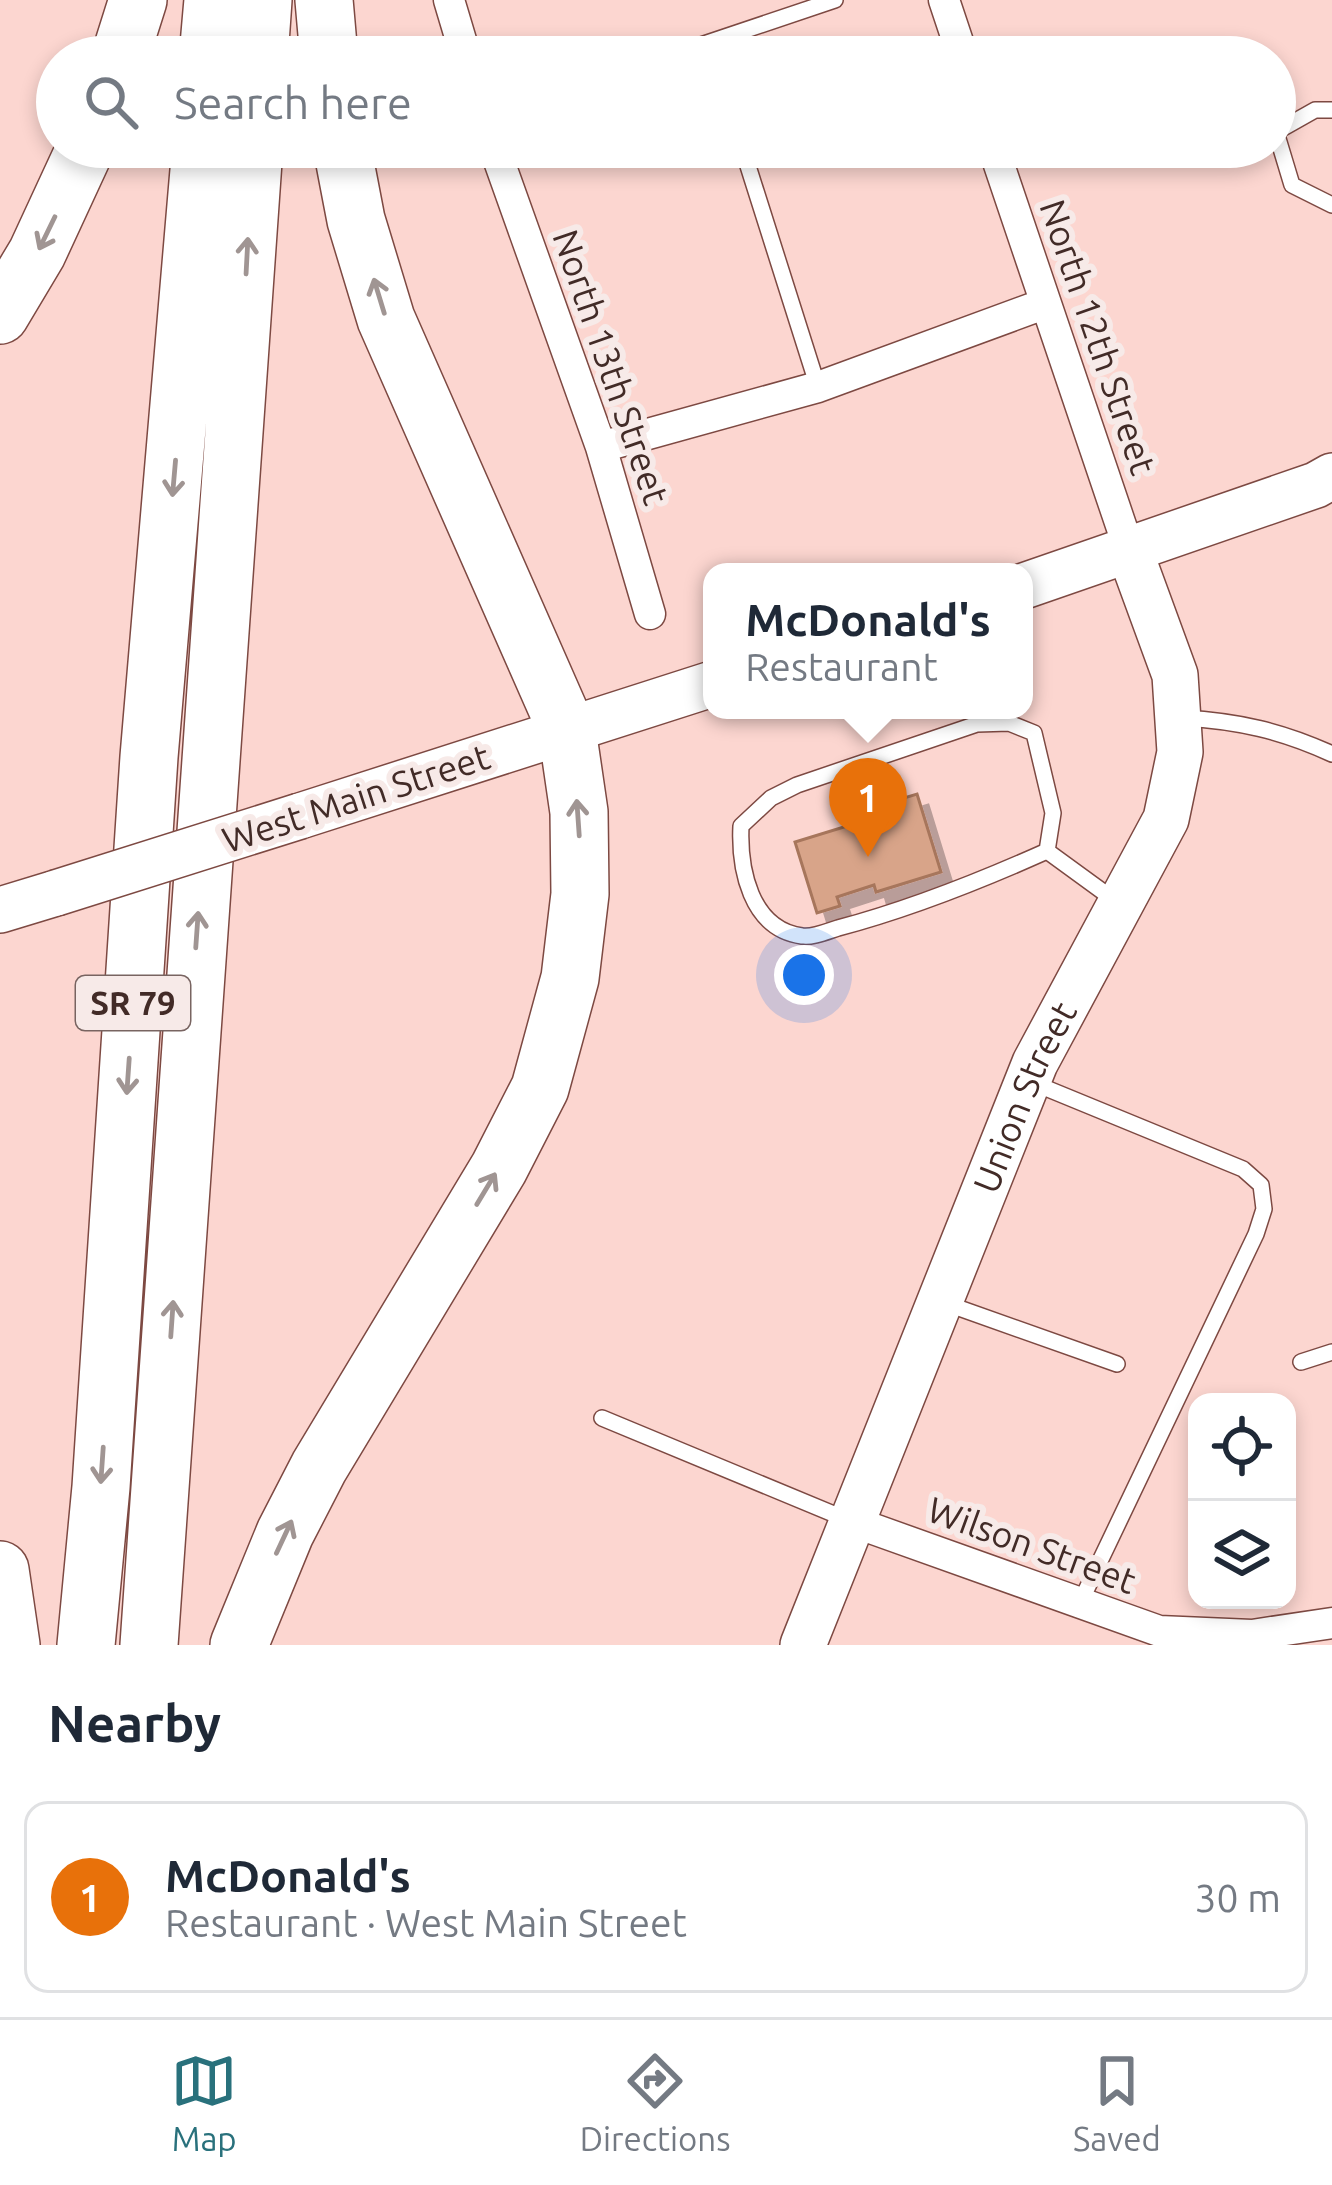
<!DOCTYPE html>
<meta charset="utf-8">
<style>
:root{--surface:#fff;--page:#f6f6f7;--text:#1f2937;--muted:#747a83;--line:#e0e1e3;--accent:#29717c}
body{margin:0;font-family:Ubuntu,sans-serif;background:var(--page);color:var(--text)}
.controls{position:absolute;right:36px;bottom:36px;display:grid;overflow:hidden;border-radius:24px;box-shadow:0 6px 18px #0003}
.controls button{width:108px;height:108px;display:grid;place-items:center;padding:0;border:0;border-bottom:3px solid var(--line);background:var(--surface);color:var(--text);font:60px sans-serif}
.you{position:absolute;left:804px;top:975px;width:42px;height:42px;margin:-30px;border:9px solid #fff;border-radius:50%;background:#1a73e8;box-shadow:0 0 0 18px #1a73e833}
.badge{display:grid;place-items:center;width:78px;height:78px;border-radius:50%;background:var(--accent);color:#fff;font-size:39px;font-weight:700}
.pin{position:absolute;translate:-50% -99px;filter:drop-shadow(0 3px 6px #0008)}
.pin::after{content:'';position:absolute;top:63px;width:42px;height:36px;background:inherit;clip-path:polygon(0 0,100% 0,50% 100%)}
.popup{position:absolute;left:703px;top:563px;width:330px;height:156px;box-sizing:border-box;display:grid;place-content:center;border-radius:24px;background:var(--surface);filter:drop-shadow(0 3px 9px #0005);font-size:39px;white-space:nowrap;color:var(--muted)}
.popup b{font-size:45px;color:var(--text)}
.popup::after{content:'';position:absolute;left:50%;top:100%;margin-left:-24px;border:24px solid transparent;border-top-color:var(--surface)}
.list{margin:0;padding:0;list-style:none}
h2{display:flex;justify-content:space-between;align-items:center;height:156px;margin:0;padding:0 48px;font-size:51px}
h2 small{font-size:39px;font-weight:400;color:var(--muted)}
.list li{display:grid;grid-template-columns:78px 1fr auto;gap:36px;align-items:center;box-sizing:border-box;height:192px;margin:0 24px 24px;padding:0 24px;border:3px solid var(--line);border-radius:24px}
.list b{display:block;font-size:45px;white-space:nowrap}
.list p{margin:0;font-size:39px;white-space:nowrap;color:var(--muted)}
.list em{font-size:39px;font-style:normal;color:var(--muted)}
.icon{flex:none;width:66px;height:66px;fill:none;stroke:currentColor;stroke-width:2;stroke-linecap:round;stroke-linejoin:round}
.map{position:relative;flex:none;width:1332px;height:1645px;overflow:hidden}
.search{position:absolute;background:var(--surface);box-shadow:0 6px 18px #0003;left:36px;right:36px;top:36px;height:132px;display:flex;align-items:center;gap:30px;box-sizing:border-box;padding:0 42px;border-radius:66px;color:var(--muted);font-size:45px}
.sheet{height:372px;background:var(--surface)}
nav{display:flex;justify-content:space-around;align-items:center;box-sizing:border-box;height:168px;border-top:3px solid var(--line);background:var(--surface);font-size:33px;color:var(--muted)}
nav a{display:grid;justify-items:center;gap:6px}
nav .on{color:var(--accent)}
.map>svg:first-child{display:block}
.building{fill:#d8a489;stroke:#a7765c;stroke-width:3;filter:url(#shadow)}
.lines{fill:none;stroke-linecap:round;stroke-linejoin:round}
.lane-casing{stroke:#7d4942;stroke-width:18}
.street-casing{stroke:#7d4942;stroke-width:33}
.secondary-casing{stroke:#7d4942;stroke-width:48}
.highway-casing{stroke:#7d4942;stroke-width:60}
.lane{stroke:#fff;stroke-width:15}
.street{stroke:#fff;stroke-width:30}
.secondary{stroke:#fff;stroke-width:45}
.highway{stroke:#fff;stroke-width:57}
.secondary-bridge-casing{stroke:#7d4942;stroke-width:48;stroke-linecap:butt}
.secondary-bridge{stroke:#fff;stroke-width:45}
.oneway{stroke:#a09593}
.labels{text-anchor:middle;stroke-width:12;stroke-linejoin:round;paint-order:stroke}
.shield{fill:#f7eae8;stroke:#786461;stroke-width:3}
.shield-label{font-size:33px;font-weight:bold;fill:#422b27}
.street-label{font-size:36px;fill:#422b27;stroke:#f7eae8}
</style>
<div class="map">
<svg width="1332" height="1645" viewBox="0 0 1332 1645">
<defs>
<filter id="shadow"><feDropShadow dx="11" dy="11" stdDeviation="0" flood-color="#0004"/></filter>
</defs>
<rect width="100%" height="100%" fill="#fcd6d0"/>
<!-- building -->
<path class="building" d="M917 794 941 872 876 892 874 885 837 897 840 906 817 913 795 842 857 823 854 813Z"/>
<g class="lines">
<defs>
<path id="lane" d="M665 57 835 0
M1332 110H1315L1276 132 1292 185 1332 205
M742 147 818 387
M1183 718C1238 721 1282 731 1332 754
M1009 723 1034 733 1053 813 1047 851C980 881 910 909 838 928 828 931 812 938 802 936 750 929 739 868 741 826L771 798 797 785 977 724Z
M1047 851 1117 902
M1031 1082 1243 1169 1261 1185 1264 1209 1256 1234 1080 1603
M942 1302 1117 1364
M1301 1362 1332 1352
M602 1418 848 1520"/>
<path id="street" d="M449 0 466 57
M944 0 963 57
M494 147 601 447 650 614
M993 147 1130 552
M601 447 818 387 1044 304
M851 1521 1159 1631 1252 1635 1332 1623"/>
<g id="secondary">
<path d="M1024 586 1316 485 1332 476"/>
<path d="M300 816 712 684"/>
<path d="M0 910 56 893"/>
<path id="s1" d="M803 1645 1035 1063 1166 819 1180 752 1175 675 1130 552"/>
</g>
<path id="highway" d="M324 0 329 57
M120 57 138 0
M208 57 213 0
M259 57 263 0
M0 315 37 253 86 147
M0 1570 11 1645
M86 1645 101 1487 149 757 201 147
M149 1645 254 147
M239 1645 285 1533 319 1467 499 1168 540 1088 570 978 580 894 579 812 567 730 386 319 356 220 342 147"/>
</defs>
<!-- lane casing -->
<use href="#lane" class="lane-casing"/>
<!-- street casing -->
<use href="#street" class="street-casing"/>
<!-- secondary casing -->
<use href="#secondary" class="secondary-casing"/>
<!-- highway casing -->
<use href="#highway" class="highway-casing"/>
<!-- lane -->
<use href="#lane" class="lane"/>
<!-- street -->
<use href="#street" class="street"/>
<!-- secondary -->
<use href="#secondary" class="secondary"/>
<!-- highway -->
<use href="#highway" class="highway"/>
<defs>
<path id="secondary-bridge" d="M56 893 300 816"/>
</defs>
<!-- secondary-bridge casing -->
<use href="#secondary-bridge" class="secondary-bridge-casing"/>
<!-- secondary-bridge -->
<use href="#secondary-bridge" class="secondary-bridge"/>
</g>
<!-- one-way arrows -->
<defs><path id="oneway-shaft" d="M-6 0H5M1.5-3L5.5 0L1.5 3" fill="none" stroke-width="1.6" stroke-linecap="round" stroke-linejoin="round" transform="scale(3)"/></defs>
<g class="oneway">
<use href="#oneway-shaft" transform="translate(47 233) rotate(116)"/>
<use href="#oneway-shaft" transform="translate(247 256) rotate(-87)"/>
<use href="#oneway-shaft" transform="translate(379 296) rotate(-107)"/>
<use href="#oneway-shaft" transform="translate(174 478) rotate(95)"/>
<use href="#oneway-shaft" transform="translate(578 818) rotate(-94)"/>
<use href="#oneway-shaft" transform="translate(197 930) rotate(-86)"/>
<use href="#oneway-shaft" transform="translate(128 1076) rotate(94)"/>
<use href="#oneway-shaft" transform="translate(486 1189) rotate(-59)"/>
<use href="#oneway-shaft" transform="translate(172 1319) rotate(-86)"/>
<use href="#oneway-shaft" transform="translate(102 1465) rotate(94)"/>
<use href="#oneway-shaft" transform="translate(284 1537) rotate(-65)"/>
</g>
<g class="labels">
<!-- shield labels -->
<rect class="shield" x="76" y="976" width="114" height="54" rx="9"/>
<g class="shield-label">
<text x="133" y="1015">SR 79</text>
</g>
<!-- street labels -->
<g class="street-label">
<text transform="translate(1098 337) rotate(71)" y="13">North 12th Street</text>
<text transform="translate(611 367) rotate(71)" y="13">North 13th Street</text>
<text transform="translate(356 798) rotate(-18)" y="13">West Main Street</text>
<text dy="13" stroke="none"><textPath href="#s1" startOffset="591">Union Street</textPath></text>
<text transform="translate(1032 1545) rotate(20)" y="13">Wilson Street</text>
</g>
</g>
</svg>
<div class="controls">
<button><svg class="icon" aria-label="locate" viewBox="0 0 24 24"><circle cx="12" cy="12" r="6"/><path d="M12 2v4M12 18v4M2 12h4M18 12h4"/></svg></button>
<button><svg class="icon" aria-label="layers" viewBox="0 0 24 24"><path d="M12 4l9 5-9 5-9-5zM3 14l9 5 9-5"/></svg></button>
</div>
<div class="you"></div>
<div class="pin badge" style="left:868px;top:857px;background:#e8710a">1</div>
<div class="popup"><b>McDonald's</b>Restaurant</div>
<div class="search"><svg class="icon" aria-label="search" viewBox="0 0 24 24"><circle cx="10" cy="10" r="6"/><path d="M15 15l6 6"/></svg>Search here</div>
</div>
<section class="sheet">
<h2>Nearby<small></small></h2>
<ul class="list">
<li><span class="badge" style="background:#e8710a">1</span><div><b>McDonald's</b><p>Restaurant · West Main Street</p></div><em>30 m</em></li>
</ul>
</section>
<nav>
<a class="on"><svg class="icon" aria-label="map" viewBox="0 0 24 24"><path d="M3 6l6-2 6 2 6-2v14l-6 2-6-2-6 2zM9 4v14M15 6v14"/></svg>Map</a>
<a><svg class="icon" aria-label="directions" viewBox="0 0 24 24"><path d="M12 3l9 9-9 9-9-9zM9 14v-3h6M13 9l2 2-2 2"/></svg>Directions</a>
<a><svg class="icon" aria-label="saved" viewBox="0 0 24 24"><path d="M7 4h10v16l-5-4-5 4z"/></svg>Saved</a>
</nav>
